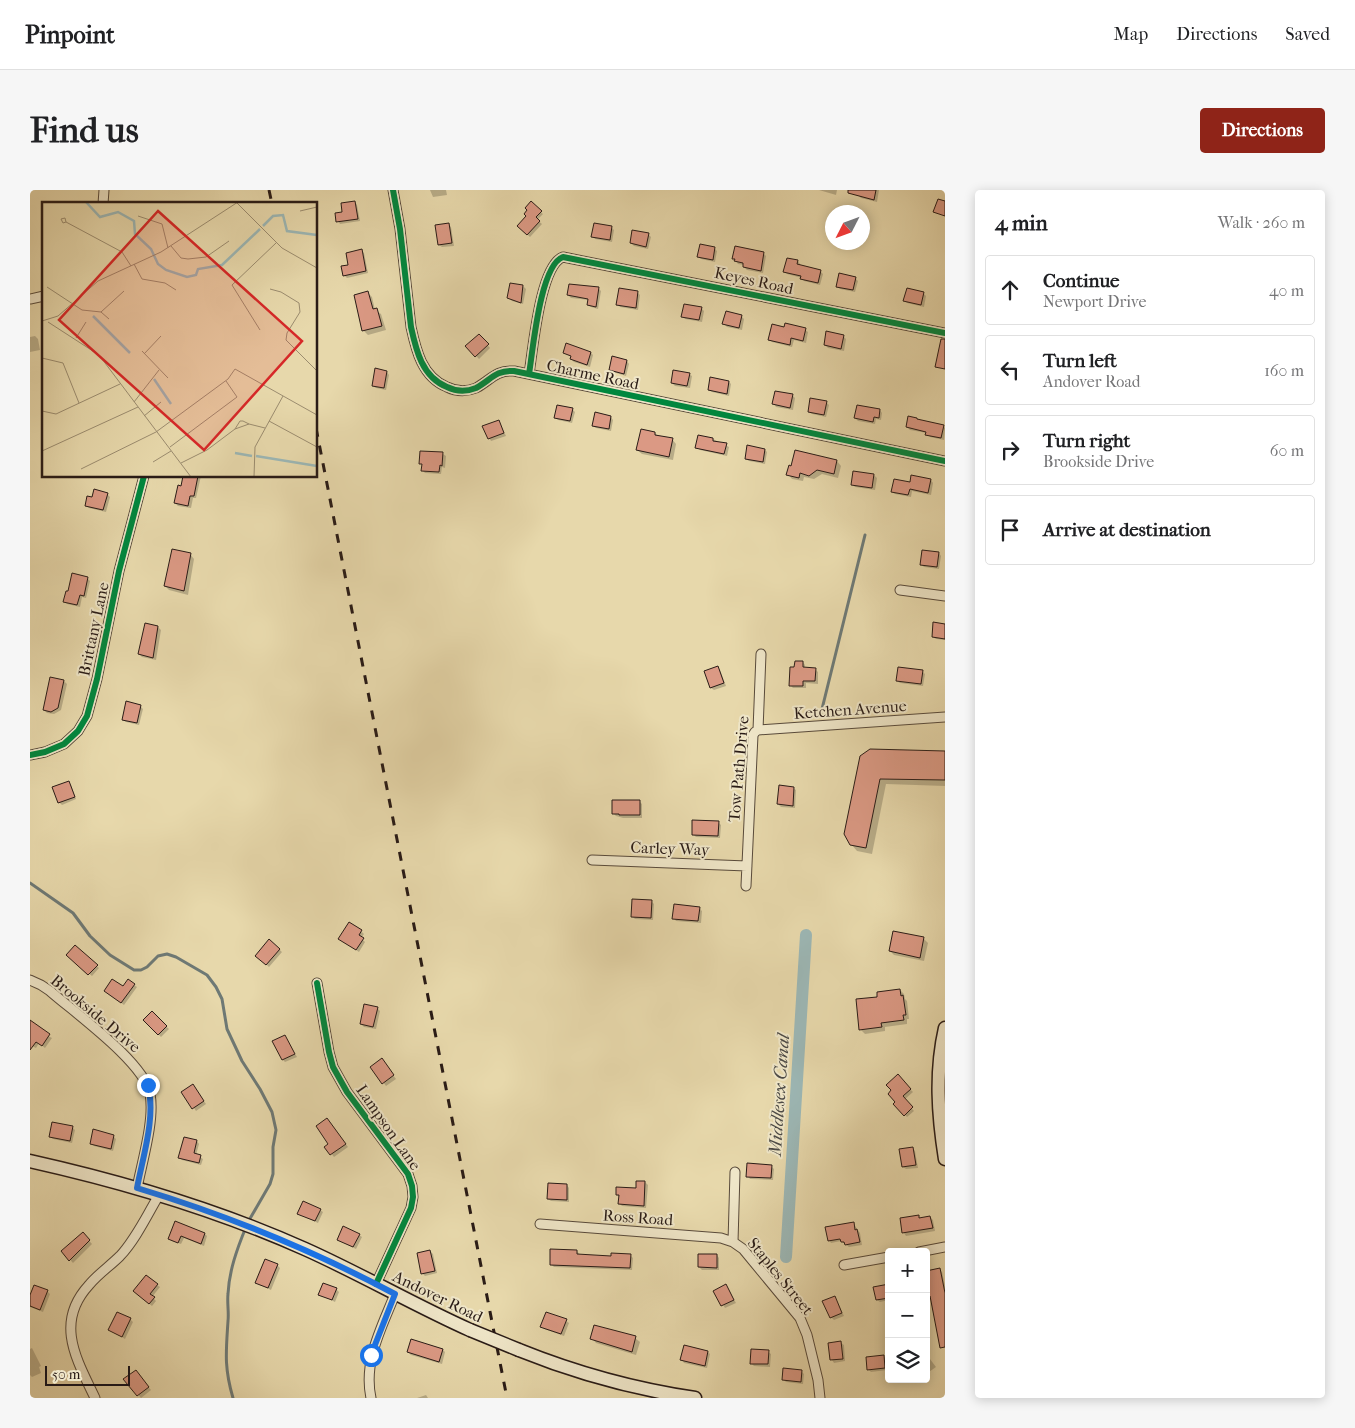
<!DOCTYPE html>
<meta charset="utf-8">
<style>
:root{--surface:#fff;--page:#f6f6f6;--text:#202124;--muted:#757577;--line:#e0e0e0;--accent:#8f2418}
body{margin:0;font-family:"IM FELL French Canon",serif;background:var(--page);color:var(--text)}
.controls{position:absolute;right:15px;bottom:15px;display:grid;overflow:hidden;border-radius:5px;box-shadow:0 2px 12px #0003}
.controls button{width:45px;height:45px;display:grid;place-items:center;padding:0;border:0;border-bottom:1px solid var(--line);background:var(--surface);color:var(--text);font:25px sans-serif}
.compass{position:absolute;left:795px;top:15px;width:45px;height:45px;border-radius:50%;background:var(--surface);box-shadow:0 2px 12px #0003;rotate:228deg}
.scale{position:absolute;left:15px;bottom:12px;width:85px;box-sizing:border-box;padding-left:5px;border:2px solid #291b16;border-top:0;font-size:14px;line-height:18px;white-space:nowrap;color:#291b16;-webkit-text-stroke:4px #efe6c8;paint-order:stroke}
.stop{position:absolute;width:15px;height:15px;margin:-11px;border:4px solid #1a73e8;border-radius:50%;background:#fff}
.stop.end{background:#1a73e8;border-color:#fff;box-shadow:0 1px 5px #0008}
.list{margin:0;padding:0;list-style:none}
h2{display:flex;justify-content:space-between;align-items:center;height:65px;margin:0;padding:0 20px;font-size:21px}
h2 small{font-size:16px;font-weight:400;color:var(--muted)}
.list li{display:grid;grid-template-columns:32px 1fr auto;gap:15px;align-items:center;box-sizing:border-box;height:70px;margin:0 10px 10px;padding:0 10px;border:1px solid var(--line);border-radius:5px}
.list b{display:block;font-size:19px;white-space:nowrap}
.list p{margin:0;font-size:16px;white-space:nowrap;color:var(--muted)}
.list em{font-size:16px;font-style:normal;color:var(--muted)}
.icon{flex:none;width:28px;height:28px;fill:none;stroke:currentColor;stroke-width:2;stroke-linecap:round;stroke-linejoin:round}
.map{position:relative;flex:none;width:915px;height:1208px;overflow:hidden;border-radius:5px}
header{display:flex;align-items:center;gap:30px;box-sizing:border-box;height:70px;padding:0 25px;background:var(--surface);border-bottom:1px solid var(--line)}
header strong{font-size:24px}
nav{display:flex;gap:28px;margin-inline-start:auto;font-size:18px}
.intro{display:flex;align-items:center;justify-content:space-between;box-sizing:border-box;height:120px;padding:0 30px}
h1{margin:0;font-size:35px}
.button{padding:12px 22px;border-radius:5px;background:var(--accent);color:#fff;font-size:18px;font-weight:700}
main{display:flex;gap:30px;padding:0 30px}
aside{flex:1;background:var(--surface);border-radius:5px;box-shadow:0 2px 12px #0003}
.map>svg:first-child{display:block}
.shadow{fill:#0003}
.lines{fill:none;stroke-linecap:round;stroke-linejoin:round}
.stream{stroke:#6e7975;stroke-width:3}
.canal{stroke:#9cb7b5;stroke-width:12}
.building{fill:#db9984;stroke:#291b16}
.street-casing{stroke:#584a3b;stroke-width:11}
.secondary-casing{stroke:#291b16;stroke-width:15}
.street{stroke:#efe6c8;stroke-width:9}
.secondary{stroke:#efe6c8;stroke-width:12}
.rail{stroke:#291b16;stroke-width:3;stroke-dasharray:9 9;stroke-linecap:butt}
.secondary-bridge-casing{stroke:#291b16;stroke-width:15;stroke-linecap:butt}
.secondary-bridge{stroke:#efe6c8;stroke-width:12}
.cycleway-casing{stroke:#efe6c8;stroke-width:9}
.cycleway{stroke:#00873e;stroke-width:6}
.route{stroke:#1a73e8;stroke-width:6}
.labels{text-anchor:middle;stroke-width:4;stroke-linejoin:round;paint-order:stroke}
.street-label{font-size:16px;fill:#291b16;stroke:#efe6c8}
.water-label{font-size:18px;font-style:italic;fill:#4c4a46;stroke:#efe6c8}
.inset-river{fill:none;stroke:#9cb7b5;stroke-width:2.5}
.inset-road{fill:none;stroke:#9b8c6f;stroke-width:1}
.view{fill:#d62828;fill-opacity:0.15;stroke:#d62828;stroke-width:2.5}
.inset-edge{fill:none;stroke:#291b16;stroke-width:2.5}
</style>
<header>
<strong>Pinpoint</strong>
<nav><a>Map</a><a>Directions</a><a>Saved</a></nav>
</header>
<div class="intro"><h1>Find us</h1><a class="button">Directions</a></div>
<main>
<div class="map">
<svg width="915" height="1208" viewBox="0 0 915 1208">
<rect width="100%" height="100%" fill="#e7d8ab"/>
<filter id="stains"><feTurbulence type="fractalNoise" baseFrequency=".004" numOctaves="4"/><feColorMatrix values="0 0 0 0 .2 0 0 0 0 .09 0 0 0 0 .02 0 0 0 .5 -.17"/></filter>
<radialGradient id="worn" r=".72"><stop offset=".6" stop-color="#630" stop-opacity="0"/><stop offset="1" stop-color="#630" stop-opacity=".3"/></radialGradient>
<!-- shadow -->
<path class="shadow" d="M400 0H416L417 5 403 7Z
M789 0H807L806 5Z
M830 0H849L847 12 831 8 828 5Z
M325 12 327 15 330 31 310 34 308 31Z
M501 13 513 24 507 30 512 34 500 47 488 36 498 26Z
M419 35 421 37 424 56 412 57 409 55Z
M581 37 584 40 582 52 565 49 563 46Z
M618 44 621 47 618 59 604 56 601 53Z
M684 58 687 61 685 72 671 69 669 67Z
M331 60 334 63 338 83 317 88 314 85Z
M733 63 736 66 733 83 717 80 714 77V75L708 74 704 69Z
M768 71 770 74V76L790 81 793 84 790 95 774 91 772 88 757 84 755 82Z
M825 88 828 91 825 102 810 99 807 96Z
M493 96 496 99 493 114 482 111 479 108Z
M568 98 571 101 568 119 561 117 558 115 559 110 541 108 538 105Z
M607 102 610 105 608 120 590 117 588 114Z
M338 103 342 107 345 120 351 124 356 140 338 145 333 140Z
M894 104 896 106 894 117 877 113 875 111Z
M671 118 674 121 672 132 655 129 653 126Z
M697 123 712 127 714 129 712 140 697 137 694 134Z
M755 138 775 140 778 142 776 153 764 150 762 157 742 152 740 150Z
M449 145 460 158 449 169 437 156Z
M5 146 8 149 10 160 0 162V147Z
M813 146 816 149 814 161 798 158 795 155Z
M534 163H561L563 165 560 177 544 172 541 169 542 167Z
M597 171 599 174 596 186 583 182 580 179Z
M357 182 359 185 356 200 346 198 343 196Z
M659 184 662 186 660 198 645 196 642 193Z
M699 192 701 194 699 206 682 202 679 200Z
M762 205 765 208 763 220 746 217 744 214Z
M796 212 799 215 796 227 782 224 779 222Z
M542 219 545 222 542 233 528 230 525 227Z
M850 220 852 223 851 230 846 229 845 234 828 231 825 228Z
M581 227 583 230 581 241 566 238 563 236Z
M469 231 476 246 461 251 454 237Z
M913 236 915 238 914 250 900 247 897 243 880 240 877 237Z
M625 243 629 247 642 249 646 254 643 270 612 264 607 260Z
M683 249 699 257 697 266 670 260 667 257Z
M735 260 737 262 735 274 719 271 716 269Z
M413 264 416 266 415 278 412 277 411 284 395 283 393 281V276L391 273Z
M807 271 811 276 808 288 792 284 784 289 774 287 773 291 762 289 758 284Z
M824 282 844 285 847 288 845 300 825 297 822 294Z
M154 286H171L166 308H163L161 318 148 316 145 313 152 297Z
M901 290 903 293 901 305 882 301 881 307 865 304 862 302 881 293Z
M77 304 80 307 76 322 59 318 56 315 63 308Z
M909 363 911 366 909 379 894 377 891 374Z
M160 364 164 369 158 405 139 400 135 396Z
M57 388 60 391 56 408 52 407 50 417 37 414 34 411Z
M915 435V450L906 449 903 447Z
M128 437 131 440 126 470 112 467 109 464Z
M773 472 775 475V479H785L788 482V494L776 493V498H763L760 495 766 478Z
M688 478 690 480 696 496 684 500 681 498Z
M892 481 895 484 893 496 870 493 867 491Z
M21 488 34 491 37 494 31 520 24 524 17 523 14 520Z
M110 516 113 519 109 535 96 532 93 530Z
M915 562V596L856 594 842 664 827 661 821 654 831 567Z
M38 593 41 595 46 609 32 615 29 612Z
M763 598 766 600 765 618 751 617 748 614Z
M609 611 612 614V628H593L586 626 583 623Z
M688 632 691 635 690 648 666 647 663 644Z
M622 712 624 714 623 730 605 729 602 726Z
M669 718 672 721 671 733 646 731 644 728Z
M331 741 334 744 331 748 335 752 329 762 309 749Z
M864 742 894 749 898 753 894 771 864 765 860 761Z
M240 751 252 762 239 777 227 766Z
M45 757 69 778 62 786 38 765Z
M104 795 107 797 94 815 78 803Z
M870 800 874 804 875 809 877 811 879 829H877V834L855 837V841L835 844 831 840 849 808Z
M347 818 350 821 346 839 334 837 331 834Z
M122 823 139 839 131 847 114 830Z
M0 837 22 848 15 858 9 853 6 858 2 856 0 857Z
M255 846 267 867 255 872 253 870Z
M354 873 366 889 356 896 342 877Z
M867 886 883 902 874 910 884 921 877 927 865 914 867 912Z
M165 898 176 914 166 921 153 902Z
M300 932 318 957 304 967 296 957 300 954Z
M42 937 45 940 42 953 23 949 20 947Z
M83 946 86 949 83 961 64 956 61 953Z
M167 951 169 954 166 965 173 969 171 975 152 970 150 968Z
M883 959 885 961 888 978 876 979 873 977Z
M741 976 744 979 743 990 720 989 718 986Z
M615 992 618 995 616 1018 592 1016 590 1014V1008L587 1005 607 999Z
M537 995 539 998V1012L521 1011 518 1009Z
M290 1020 293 1022 288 1033 269 1024Z
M888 1026 891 1029 900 1027 903 1030 905 1041 876 1046 874 1043 871 1029Z
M146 1032 175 1044 177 1046 174 1056 154 1048 151 1054 142 1051 139 1048Z
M823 1033 830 1043 832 1055 819 1057 811 1051 801 1053 799 1050Z
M53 1044 62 1054 43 1073 33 1062Z
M329 1045 332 1047 326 1059 308 1050Z
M400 1061 403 1064 407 1083 395 1086 392 1083Z
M547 1061 550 1065 582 1067 600 1065 603 1068 602 1080 524 1077 521 1074Z
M687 1065 689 1068V1080H672L669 1077Z
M247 1075 250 1078 241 1100 226 1093Z
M910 1080 912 1082 915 1096V1144L901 1109 898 1107 896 1096Z
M127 1095 130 1097 122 1107 126 1111 122 1116 107 1104Z
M696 1095 706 1113 695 1118 685 1101Z
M859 1095V1110L850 1112 847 1110Z
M306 1099 309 1102 305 1112 289 1104Z
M17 1101 20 1104 13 1122 0 1117V1108Z
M805 1107 814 1126 804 1130 801 1127Z
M100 1129 103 1132 95 1149 80 1140Z
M536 1131 539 1133 534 1146 514 1139 512 1137Z
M562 1148H605L610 1152 606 1165 566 1153Z
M811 1153 814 1155 815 1171 804 1173 802 1170Z
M2 1158 11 1176 9 1177 11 1183 2 1187 0 1185V1159Z
M413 1160 415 1162 412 1174 381 1165 378 1162Z
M678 1162 680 1164 677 1178 654 1173 652 1170Z
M738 1162 741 1164 740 1177 724 1176 721 1173Z
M897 1165 906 1177 896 1184V1166Z
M853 1166 856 1169 857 1180 841 1182 838 1179Z
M771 1181 774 1184 773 1194 756 1192 754 1190Z
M108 1184 121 1200 111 1208 95 1189Z
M396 1205 398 1208H387Z"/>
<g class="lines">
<!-- stream -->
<path class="stream" d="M791 523 835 345
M0 693 43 723 60 746 80 765 104 780H111L117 777 128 766 137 764 146 767 177 785 186 797 192 809 197 839 212 871 230 899 242 922 246 940 243 957V984L240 994 218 1032
M203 1208C194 1177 196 1162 198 1131 199 1122 197 1113 198 1104 199 1081 207 1059 216 1037"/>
<!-- canal -->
<path class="canal" d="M756 1067 776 745"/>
</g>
<!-- building -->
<path class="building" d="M818 0H846L844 10 818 3Z
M908 9 915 11V26L903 22Z
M325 11 328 29 306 32 305 23 312 22 311 13Z
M501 11 512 21 506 27 510 31 497 45 487 36 496 26 494 24 497 20 495 18Z
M419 33 422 53 408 55 405 35Z
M564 33 582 36 580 50 561 47Z
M602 40 619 43 616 57 600 53Z
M670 54 685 57 683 70 667 67Z
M705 56 734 62 731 81 713 77V73L704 71 705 69H702Z
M332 59 336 81 313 86 311 76 318 75 316 63Z
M757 68 768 70 767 74 791 80 788 93 770 89 771 86 753 82Z
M809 83 826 87 823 100 806 97Z
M480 93 493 95 491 113 477 108Z
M539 94 569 97 566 117 557 115 558 109 537 105Z
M589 98 608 101 606 118 586 115Z
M877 98 894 102 891 115 873 111Z
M338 101 343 119 347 118 352 136 332 141 324 105Z
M654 114 672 117 669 130 651 127Z
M696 121 712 125 709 138 692 134Z
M755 133 776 138 773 151 761 148 760 155 738 150 742 134 754 137Z
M796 141 814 145 811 159 794 155Z
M449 144 459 154 445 167 435 156Z
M911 149H915V179L905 177Z
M536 153 561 162 557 175 540 169 541 166 533 163Z
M582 166 597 170 594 184 579 180Z
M345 178 357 181 354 198 342 196Z
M643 180 660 183 657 196 641 193Z
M680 187 699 191 697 204 678 200Z
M745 201 763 204 760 218 742 214Z
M780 208 797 211 794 225 778 222Z
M527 215 543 218 540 231 524 228Z
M827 215 850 219 849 228 844 227 843 232 824 228Z
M565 222 581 226 579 239 562 236Z
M878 226 887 228V229L914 235 911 248 895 245 896 242 876 237Z
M469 230 474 243 458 249 452 236Z
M611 239 625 242V245L643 248 639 267 606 260Z
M668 245 683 248V251L697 253 694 264 665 258Z
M717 255 735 259 733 272 715 269Z
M765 260 807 270 804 284 787 280 779 286 770 283 769 288 756 285 759 275 761 276Z
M390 261 413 262 412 276 410 275 409 282 391 281 392 274H389Z
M823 281 844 284 842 298 821 295Z
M881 285 901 289 898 303 880 299 878 305 861 302 864 289 880 292Z
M153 286H168L164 306H160L158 316 144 313 148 295 151 296Z
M64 299 78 303 73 320 55 316 57 306 62 307Z
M142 359 161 363 154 401 134 396Z
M892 360 909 362 907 377 890 375Z
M42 383 58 387 54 406 50 405 47 415 33 412 36 401H38Z
M903 432 915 434V449L902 447Z
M115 433 128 436 123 468 108 464Z
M765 471H773V477L786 478 785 491H773V496H759L760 477H764Z
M688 476 694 493 680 498 674 481Z
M868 477 893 480 891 494 866 491Z
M20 487 34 490 28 518 21 522 13 520Z
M96 511 111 515 107 533 92 530Z
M840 559 915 561V590L850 589 836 658 820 655 814 644 830 566Z
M39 591 45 607 28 613 22 597Z
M749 595 764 597 763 616 747 614Z
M582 610H610V625H589V624H582Z
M662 630 689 631 688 646 662 645Z
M602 709 622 710 621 728 601 727Z
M644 714 670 717 668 731 642 729Z
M319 732 332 740 329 745 334 748 326 760 308 749Z
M863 741 894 747 890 768 859 761Z
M239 749 250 759 236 775 225 766Z
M45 755 68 775 58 785 36 765Z
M82 789 93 796 98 789 105 794 91 813 74 801Z
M870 799 871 806 873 805 876 825H873L874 830 851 833 852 837 829 840 826 809 847 807V802Z
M334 814 348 817 343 837 330 834Z
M122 821 137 836 128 845 113 830Z
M0 830 20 844 12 856 6 852 0 860Z
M255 845 265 864 252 870 242 851Z
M352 868 364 885 352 894 340 877Z
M868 884 881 899 873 906 883 917 874 926 863 914 865 912 858 904 861 900 856 895Z
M163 894 174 911 162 919 151 902Z
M297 928 316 954 300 965 294 957 298 954 286 936Z
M22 932 43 936 40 951 19 947Z
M63 939 84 945 81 959 60 954Z
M154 947 167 950 164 963 171 965 169 973 148 968Z
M883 957 886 975 872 977 869 959Z
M717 973 742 975 741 988 716 987Z
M606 991H615L614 1016 588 1014 589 1005H586V997L606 998Z
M518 993 537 994V1010L517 1009Z
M273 1011 291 1019 285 1031 267 1024Z
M889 1025V1028L900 1026 903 1038 872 1043 870 1028Z
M145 1031 175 1043 171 1054 151 1046 148 1053 138 1049Z
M824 1032 825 1040 827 1039 830 1052 815 1055 814 1052H811L810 1049 798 1051 795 1037Z
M313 1036 330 1044 323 1057 307 1050Z
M53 1042 60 1050 39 1071 31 1061Z
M520 1059 547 1060V1064L581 1066V1063L601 1064 600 1078 520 1075Z
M400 1060 405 1081 391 1084 387 1063Z
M668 1064H687V1078L668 1077Z
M235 1069 248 1074 238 1098 225 1093Z
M910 1078 915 1103V1157L910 1158 900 1106 896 1107V1081Z
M116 1085 128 1094 120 1104 125 1107 119 1114 103 1101Z
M293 1093 307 1098 302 1110 288 1105Z
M696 1094 704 1110 691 1116 683 1101Z
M859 1094V1108L846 1110 843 1097Z
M4 1095 18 1100 10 1120 0 1116V1105Z
M805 1106 812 1123 800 1128 792 1111Z
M87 1122 101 1128 92 1147 78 1140Z
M516 1122 537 1129 531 1144 510 1137Z
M564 1135 606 1146 602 1162 560 1149Z
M381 1149 413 1159 409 1172 377 1162Z
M811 1151 813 1169 800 1170 798 1153Z
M654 1155 678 1161 675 1176 650 1170Z
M721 1159 739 1160 738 1174H720Z
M854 1165 855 1178 837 1180 836 1167Z
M753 1178 772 1180 771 1192 752 1190Z
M106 1180 119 1197 107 1206 93 1189Z"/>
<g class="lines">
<defs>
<path id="street" d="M363 0 370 39 381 137C386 160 392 187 417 197 427 202 436 202 446 198 461 190 465 180 484 181L915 271
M73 14 74 0
M0 109 14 106
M499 184C503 160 510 75 533 67L915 143
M870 400 915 406
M728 540 915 527
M0 565 15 562 34 554 48 541 57 526 67 489 89 381 114 286
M562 670 717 676
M716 696 723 545 725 542 728 540 731 464
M0 790 11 795 20 801C45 823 115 873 120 904 125 929 112 972 107 998
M287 793 299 862 303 877 317 902 378 984 382 996 383 1007 381 1018 346 1094
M705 982 703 1052 713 1059 770 1128 777 1145 788 1190 790 1208
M510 1034 691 1048 703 1052
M889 1062 915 1057
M814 1075 859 1067
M65 1208C47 1170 24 1133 59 1095 68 1084 80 1076 90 1066 106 1049 117 1025 129 1005
M341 1208C333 1171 352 1137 365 1104"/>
<path id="secondary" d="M915 838C905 882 908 925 915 969
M0 971C94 992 188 1020 275 1059 331 1084 384 1115 440 1140
M489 1160C546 1183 604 1199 665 1208"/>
</defs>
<!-- street casing -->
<use href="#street" class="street-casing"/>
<!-- secondary casing -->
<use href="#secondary" class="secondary-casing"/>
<!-- street -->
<use href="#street" class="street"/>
<!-- secondary -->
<use href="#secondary" class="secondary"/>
<!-- rail -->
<path class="rail" d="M239 0 242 14
M286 238 477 1208"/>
<defs>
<path id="secondary-bridge" d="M440 1140 489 1160"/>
</defs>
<!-- secondary-bridge casing -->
<use href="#secondary-bridge" class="secondary-bridge-casing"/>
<!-- secondary-bridge -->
<use href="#secondary-bridge" class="secondary-bridge"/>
<defs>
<path id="cycleway" d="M363 0 370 39 381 137C386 160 392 187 417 197 427 202 436 202 446 198 461 190 465 180 484 181L915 271
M499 184C503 160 510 75 533 67L915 143
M0 565 15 562 34 554 48 541 57 526 67 489 89 381 114 286
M287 793 299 862 303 877 317 902 378 984 382 996 383 1007 381 1018 346 1094"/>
</defs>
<!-- cycleway casing -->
<use href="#cycleway" class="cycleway-casing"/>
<!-- cycleway -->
<use href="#cycleway" class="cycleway"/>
</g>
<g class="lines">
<!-- route -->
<path class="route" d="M118 895C126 927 113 966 107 998 197 1025 282 1060 365 1104L341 1165"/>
</g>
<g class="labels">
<!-- street labels -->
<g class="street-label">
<text transform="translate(724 90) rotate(12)" y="6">Keyes Road</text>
<text transform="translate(563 184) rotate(12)" y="6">Charme Road</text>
<text transform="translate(63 439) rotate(-78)" y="6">Brittany Lane</text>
<text transform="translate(820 519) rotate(-4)" y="6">Ketchen Avenue</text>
<text transform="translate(708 579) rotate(-85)" y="6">Tow Path Drive</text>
<text transform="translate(640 658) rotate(2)" y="6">Carley Way</text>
<text transform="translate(66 823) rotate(40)" y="6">Brookside Drive</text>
<text transform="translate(359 937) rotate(55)" y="6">Lampson Lane</text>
<text transform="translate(608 1027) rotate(4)" y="6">Ross Road</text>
<text transform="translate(751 1086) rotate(51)" y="6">Staples Street</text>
<text transform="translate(408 1106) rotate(26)" y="6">Andover Road</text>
</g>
<!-- water labels -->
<g class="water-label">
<text transform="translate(749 905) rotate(-86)" y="6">Middlesex Canal</text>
</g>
</g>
<!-- overview -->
<g transform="translate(12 12)">
<rect width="275" height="275" fill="#e7d8ab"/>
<path class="inset-river" d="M44 0 58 15 76 10 92 19 93 32 109 47 116 62 124 68 145 75 154 73 156 67 180 63 218 27M221 24 231 14 241 13 245 29 275 33M51 114 88 151M112 177 129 202M193 251 210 254M214 254 275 264"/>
<path class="inset-road" d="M194 0 240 46 275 66M258 9 275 5M96 14 120 22 126 46M24 20 21 21 19 17 23 16 24 20 80 50 89 64M129 44 139 56 146 57 164 55 187 39M92 62 100 77 123 81 134 88M5 85 40 108 59 110 67 117M228 87 239 90 257 101 258 110 245 131 244 138 275 169M59 110 82 89M0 119 16 114 56 79 119 50 196 0M6 120 57 153 149 275M218 128 190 83 234 41M34 136 44 120M100 149 126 176M102 152 119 134M0 156 21 161 37 201M92 200 117 168M0 209 14 212 78 182M102 214 119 200M201 219 207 222 193 227 198 219ZM227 219 275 245M207 222 223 226M128 245 195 195 184 179M0 249 96 205M111 260 129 249M139 261 165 248 193 227M39 267 114 230 186 177 193 167 275 213M212 275 213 245 241 194"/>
<path class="view" d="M116 9 260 139 162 248 17 118Z"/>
<rect width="275" height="275" class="inset-edge"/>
</g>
<rect width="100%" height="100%" filter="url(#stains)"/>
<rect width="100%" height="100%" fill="url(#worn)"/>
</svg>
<div class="controls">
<button>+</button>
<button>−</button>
<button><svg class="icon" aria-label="layers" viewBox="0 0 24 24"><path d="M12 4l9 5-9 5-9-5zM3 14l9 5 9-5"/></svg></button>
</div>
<svg class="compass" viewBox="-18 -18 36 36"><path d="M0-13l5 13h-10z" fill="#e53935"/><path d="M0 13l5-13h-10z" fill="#757577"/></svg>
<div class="scale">50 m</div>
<div class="stop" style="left:341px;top:1165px"></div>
<div class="stop end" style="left:118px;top:895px"></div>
</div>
<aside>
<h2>4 min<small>Walk · 260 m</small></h2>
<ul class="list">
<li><svg class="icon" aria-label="ahead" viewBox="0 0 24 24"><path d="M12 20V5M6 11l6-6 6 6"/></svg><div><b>Continue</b><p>Newport Drive</p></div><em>40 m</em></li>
<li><svg class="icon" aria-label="left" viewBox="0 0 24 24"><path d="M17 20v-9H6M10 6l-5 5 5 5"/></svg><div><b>Turn left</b><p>Andover Road</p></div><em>160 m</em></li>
<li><svg class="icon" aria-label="right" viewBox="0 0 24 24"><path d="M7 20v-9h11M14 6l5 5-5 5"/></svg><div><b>Turn right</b><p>Brookside Drive</p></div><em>60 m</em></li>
<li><svg class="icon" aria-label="arrive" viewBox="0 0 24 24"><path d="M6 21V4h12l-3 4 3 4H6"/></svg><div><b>Arrive at destination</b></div></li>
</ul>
</aside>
</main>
